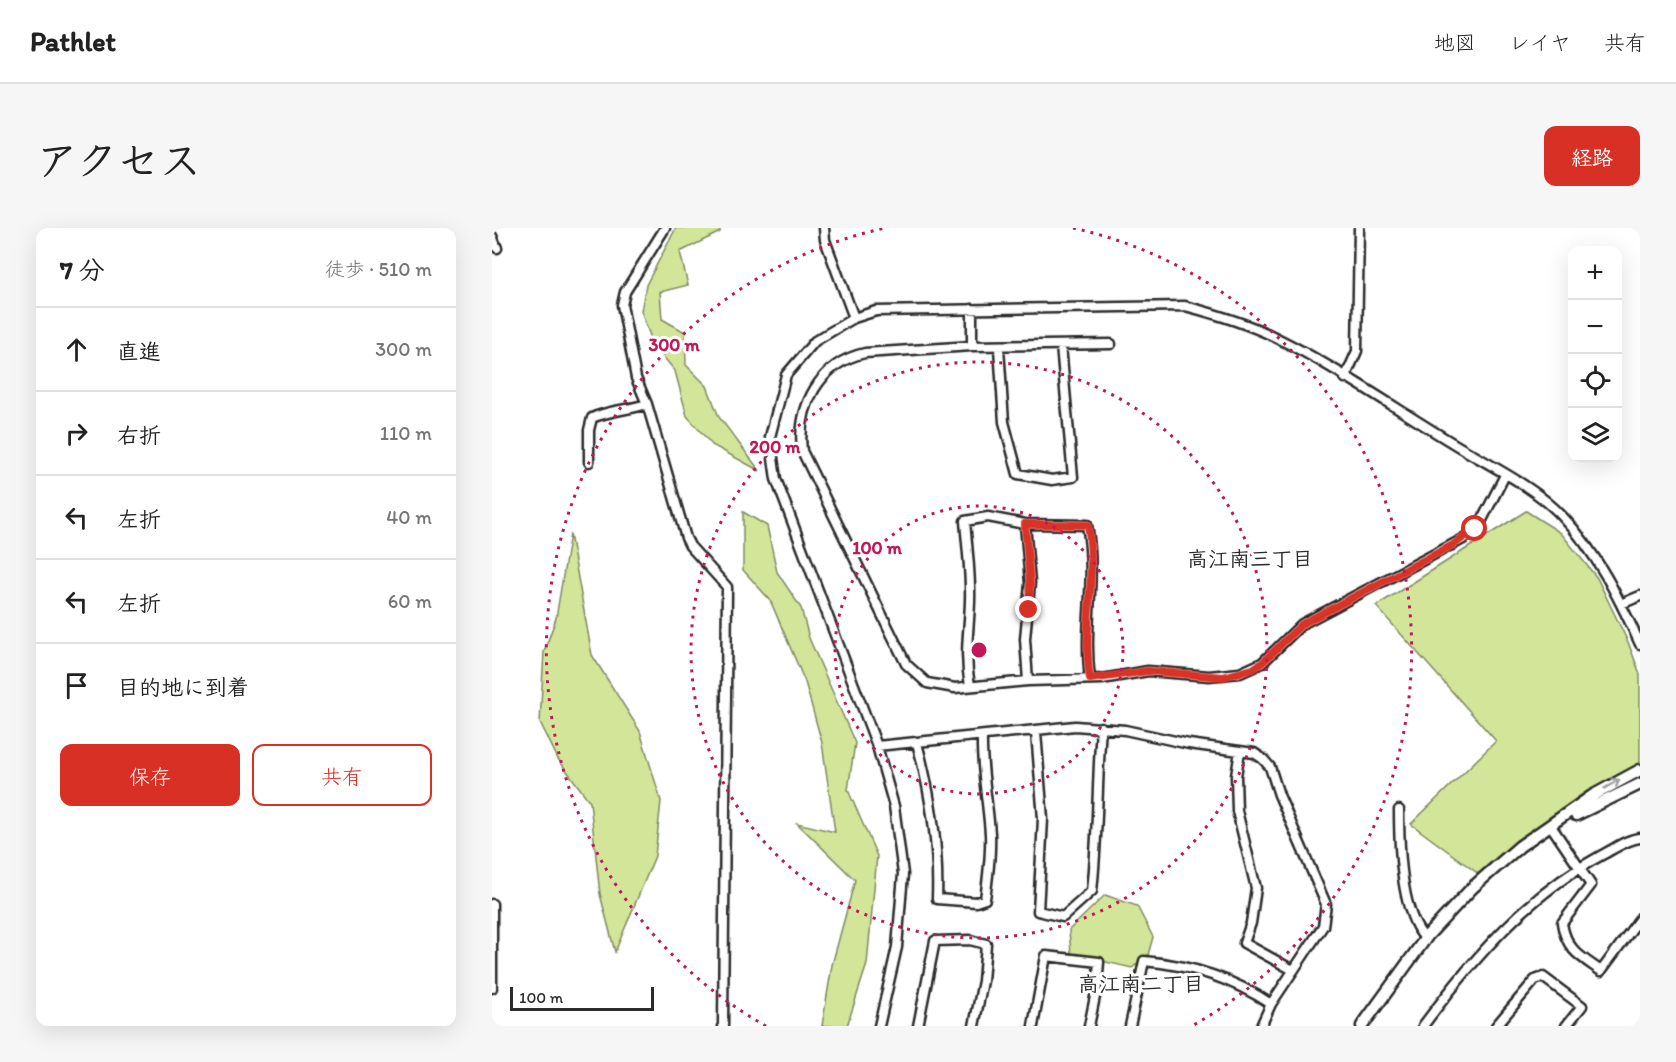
<!DOCTYPE html>
<html lang="ja">
<meta charset="utf-8">
<style>
:root{--surface:#fff;--page:#f6f6f6;--text:#222;--muted:#767676;--line:#e0e0e0;--accent:#d93025}
body{margin:0;font-family:Itim,"Klee One",sans-serif;background:var(--page);color:var(--text)}
.controls{position:absolute;right:18px;top:18px;display:grid;overflow:hidden;border-radius:12px;box-shadow:0 6px 24px #0002}
.controls button{width:54px;height:54px;display:grid;place-items:center;padding:0;border:0;border-bottom:2px solid var(--line);background:var(--surface);color:var(--text);font:30px sans-serif}
.scale{position:absolute;left:18px;bottom:15px;width:144px;box-sizing:border-box;padding-left:6px;border:3px solid #2b2b2b;border-top:0;font-size:16px;line-height:21px;white-space:nowrap;color:#2b2b2b;-webkit-text-stroke:4px #fff;paint-order:stroke}
.stop{position:absolute;width:18px;height:18px;margin:-14px;border:4px solid #d93025;border-radius:50%;background:#fff}
.stop.end{background:#d93025;border-color:#fff;box-shadow:0 2px 6px #0008}
.list{margin:0;padding:0;list-style:none}
h2{display:flex;justify-content:space-between;align-items:center;height:78px;margin:0;padding:0 24px;font-size:26px}
h2 small{font-size:20px;font-weight:400;color:var(--muted)}
.list li{display:grid;grid-template-columns:39px 1fr auto;gap:18px;align-items:center;box-sizing:border-box;height:84px;padding:0 24px;border-top:2px solid var(--line)}
.list b{display:block;font-size:22px;white-space:nowrap}
.list em{font-size:20px;font-style:normal;color:var(--muted)}
.actions{display:flex;gap:12px;padding:18px 24px}
.actions a{flex:1;padding:14px 0;border:2px solid var(--accent);border-radius:12px;text-align:center;font-size:21px;color:var(--accent)}
.actions .main{background:var(--accent);color:#fff}
.icon{flex:none;width:33px;height:33px;fill:none;stroke:currentColor;stroke-width:2;stroke-linecap:round;stroke-linejoin:round}
.map{position:relative;flex:none;width:1148px;height:798px;overflow:hidden;border-radius:12px}
header{display:flex;align-items:center;gap:36px;box-sizing:border-box;height:84px;padding:0 30px;background:var(--surface);border-bottom:2px solid var(--line)}
header strong{font-size:28px}
nav{display:flex;gap:33px;margin-inline-start:auto;font-size:21px}
.intro{display:flex;align-items:center;justify-content:space-between;box-sizing:border-box;height:144px;padding:0 36px}
h1{margin:0;font-size:42px}
.button{padding:15px 27px;border-radius:12px;background:var(--accent);color:#fff;font-size:21px;font-weight:700}
main{display:flex;gap:36px;padding:0 36px}
aside{flex:1;background:var(--surface);border-radius:12px;box-shadow:0 6px 24px #0002}
.map>svg:first-child{display:block}
.green{fill:#d3e599;stroke:#7f8862;stroke-width:1.5}
.lines{fill:none;stroke-linecap:round;stroke-linejoin:round}
.minor-casing{stroke:#2b2b2b;stroke-width:13}
.tertiary-casing{stroke:#2b2b2b;stroke-width:15}
.minor{stroke:#fff;stroke-width:8}
.tertiary{stroke:#fff;stroke-width:10}
.oneway{stroke:#a0a0a0}
.route{stroke:#d93025;stroke-width:8}
.ring{fill:none;stroke:#c2185b;stroke-width:3;stroke-dasharray:3 6}
.labels{text-anchor:middle;stroke-width:6;stroke-linejoin:round;paint-order:stroke}
.neighbourhood-label{font-size:21px;font-weight:bold;fill:#2b2b2b;stroke:#fff}
.centre{fill:#c2185b;stroke:#fff;stroke-width:3}
.ring-label{font-size:18px;text-anchor:middle;font-weight:bold;fill:#c2185b;stroke:#fff;stroke-width:6;stroke-linejoin:round;paint-order:stroke}
</style>
<header>
<strong>Pathlet</strong>
<nav><a>地図</a><a>レイヤ</a><a>共有</a></nav>
</header>
<div class="intro"><h1>アクセス</h1><a class="button">経路</a></div>
<main>
<aside>
<h2>7 分<small>徒歩 · 510 m</small></h2>
<ul class="list">
<li><svg class="icon" aria-label="ahead" viewBox="0 0 24 24"><path d="M12 20V5M6 11l6-6 6 6"/></svg><div><b>直進</b></div><em>300 m</em></li>
<li><svg class="icon" aria-label="right" viewBox="0 0 24 24"><path d="M7 20v-9h11M14 6l5 5-5 5"/></svg><div><b>右折</b></div><em>110 m</em></li>
<li><svg class="icon" aria-label="left" viewBox="0 0 24 24"><path d="M17 20v-9H6M10 6l-5 5 5 5"/></svg><div><b>左折</b></div><em>40 m</em></li>
<li><svg class="icon" aria-label="left" viewBox="0 0 24 24"><path d="M17 20v-9H6M10 6l-5 5 5 5"/></svg><div><b>左折</b></div><em>60 m</em></li>
<li><svg class="icon" aria-label="arrive" viewBox="0 0 24 24"><path d="M6 21V4h12l-3 4 3 4H6"/></svg><div><b>目的地に到着</b></div></li>
</ul>
<div class="actions"><a class="main">保存</a><a>共有</a></div>
</aside>
<div class="map">
<svg width="1148" height="798" viewBox="0 0 1148 798">
<rect width="100%" height="100%" fill="#fff"/>
<filter id="ink" filterUnits="userSpaceOnUse"><feTurbulence type="fractalNoise" baseFrequency=".0167" numOctaves="2"/><feDisplacementMap in="SourceGraphic" scale="12" xChannelSelector="R" yChannelSelector="G"/><feConvolveMatrix kernelMatrix="1 2 1 2 8 2 1 2 1" color-interpolation-filters="sRGB"/></filter>
<g filter="url(#ink)">
<!-- green -->
<path class="green" d="M184 0H228V4L188 24 196 57 168 64 170 91 193 104 194 137 215 158 227 189 268 243 220 217 195 188 183 143 161 116 149 83 154 57Z
M1034 283 1069 305 1105 350 1136 414 1148 446V536L1071 585 988 647 919 596 1004 513 884 378Z
M251 284 275 298 285 344 309 380 317 410 363 515 356 562 385 628 375 736 355 798H330L340 737 363 652 305 595 343 604 330 515 313 454 278 372 251 342Z
M78 306 100 427 148 503 169 573 163 628 123 724 108 666 98 574 66 531 48 494 52 424 64 390Z
M613 667 645 678 661 709 656 727 640 740 579 726 577 702Z"/>
<g class="lines">
<defs>
<path id="minor" d="M173 0 133 64 130 77 144 150 155 176 194 310 198 318 235 359 231 798
M332 0 333 12 362 90
M0 8 5 20
M480 81V118
M619 116 480 118 373 125C327 135 305 179 310 223L414 436 435 455 463 460 536 453 610 451 656 443 717 448 748 445 770 435 810 396 973 310 990 292 1013 247
M507 120 512 194 526 246 560 252 581 249 569 118
M853 150 865 123 867 0
M97 234V202L100 190C117 182 137 182 155 176
M533 296 538 355 533 411 536 453
M1129 376 1148 368
M478 458C472 424 477 406 478 373 479 347 475 319 473 293L496 289 533 296 595 297C605 351 591 397 598 451
M544 504 551 591 546 683 571 689 600 663C606 608 605 554 609 499
M425 515C439 567 447 617 445 671L484 674 493 671C496 650 499 628 498 606 496 573 489 542 490 509
M385 518 583 498 633 502 697 516 762 525 771 531 778 539 787 567 834 676 831 698 779 776 769 798
M748 523 744 548 745 583 764 660 759 695 752 715 801 742
M907 582C907 616 909 688 934 711
M1059 598 1099 657 1070 695C1074 722 1089 729 1109 743L1148 690
M0 676V760
M387 798 405 719 411 646 402 578 385 518 284 251 278 209 294 147 323 113 362 90 384 83 693 78C724 86 754 95 783 109 846 140 904 181 964 217 997 237 1043 259 1070 288 1105 324 1127 371 1148 416
M426 798 443 713 478 712 494 716 491 753 482 798
M541 798 554 728 607 734 605 759 597 798
M638 798 652 733C698 737 740 750 779 776
M931 798C981 731 1035 667 1110 627 1122 621 1135 611 1148 610
M1004 798 1043 752 1051 749 1090 778 1074 798"/>
<path id="tertiary" d="M1084 587 1148 556
M870 798 936 707 980 660 1028 618 1100 568 1148 542"/>
</defs>
<!-- minor casing -->
<use href="#minor" class="minor-casing"/>
<!-- tertiary casing -->
<use href="#tertiary" class="tertiary-casing"/>
<!-- minor -->
<use href="#minor" class="minor"/>
<!-- tertiary -->
<use href="#tertiary" class="tertiary"/>
</g>
<!-- one-way arrows -->
<defs><path id="oneway-shaft" d="M-6 0H5M1.5-3L5.5 0L1.5 3" fill="none" stroke-width="1.6" stroke-linecap="round" stroke-linejoin="round" transform="scale(1.5)"/></defs>
<use class="oneway" href="#oneway-shaft" transform="translate(1120 556) rotate(-30)"/>
</g>
<g class="lines" filter="url(#ink)">
<!-- route -->
<path class="route" d="M537 382 538 355 533 296 596 297C605 353 590 397 598 451L656 443 731 449 761 441 770 435 810 396 961 317 983 301"/>
</g>
<!-- distance rings -->
<g class="ring">
<circle cx="487" cy="422" r="144"/>
<circle cx="487" cy="422" r="288"/>
<path d="M274 798A432 432 0 0 1 393 0M581 0A432 432 0 0 1 700 798"/>
</g>
<g class="labels">
<!-- neighbourhood labels -->
<g class="neighbourhood-label">
<text x="758" y="338">高江南三丁目</text>
<text x="649" y="763">高江南二丁目</text>
</g>
</g>
<circle cx="487" cy="422" r="9" class="centre"/>
<g class="ring-label">
<text x="182" y="123">300 m</text>
<text x="283" y="225">200 m</text>
<text x="385" y="326">100 m</text>
</g>
</svg>
<div class="controls">
<button>+</button>
<button>−</button>
<button><svg class="icon" aria-label="locate" viewBox="0 0 24 24"><circle cx="12" cy="12" r="6"/><path d="M12 2v4M12 18v4M2 12h4M18 12h4"/></svg></button>
<button><svg class="icon" aria-label="layers" viewBox="0 0 24 24"><path d="M12 4l9 5-9 5-9-5zM3 14l9 5 9-5"/></svg></button>
</div>
<div class="scale">100 m</div>
<div class="stop" style="left:983px;top:301px"></div>
<div class="stop end" style="left:537px;top:382px"></div>
</div>
</main>
